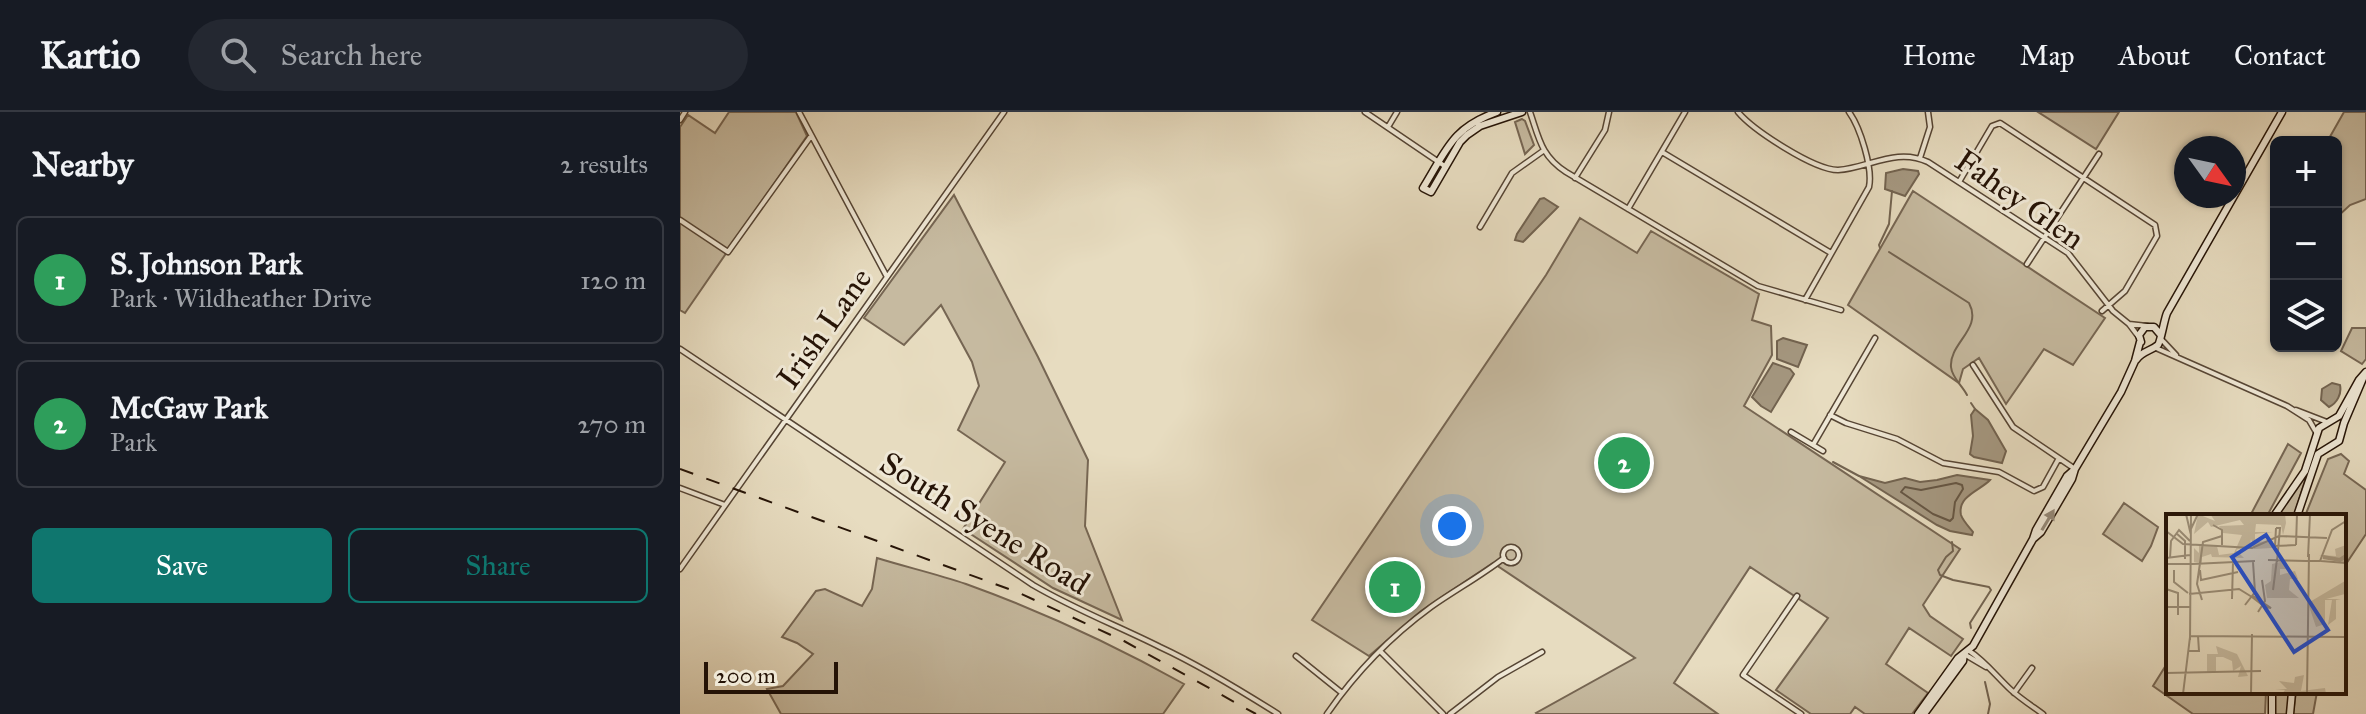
<!DOCTYPE html>
<meta charset="utf-8">
<style>
:root{--surface:#171b24;--page:#242831;--text:#f1f3f6;--muted:#9ea1a6;--line:#363941;--accent:#0f766e}
body{margin:0;font-family:"IM FELL Great Primer",serif;background:var(--page);color:var(--text)}
.controls{position:absolute;right:24px;top:24px;display:grid;overflow:hidden;border-radius:12px;box-shadow:0 2px 6px #0004}
.controls button{width:72px;height:72px;display:grid;place-items:center;padding:0;border:0;border-bottom:2px solid var(--line);background:var(--surface);color:var(--text);font:40px sans-serif}
.compass{position:absolute;left:1494px;top:24px;width:72px;height:72px;border-radius:50%;background:var(--surface);box-shadow:0 2px 6px #0004;rotate:123deg}
.scale{position:absolute;left:24px;bottom:20px;width:134px;box-sizing:border-box;padding-left:8px;border:4px solid #251306;border-top:0;font-size:22px;line-height:28px;white-space:nowrap;color:#251306;-webkit-text-stroke:6px #efe8d6;paint-order:stroke}
.you{position:absolute;left:772px;top:414px;width:28px;height:28px;margin:-20px;border:6px solid #fff;border-radius:50%;background:#1a73e8;box-shadow:0 0 0 12px #1a73e833}
.badge{display:grid;place-items:center;width:52px;height:52px;border-radius:50%;background:var(--accent);color:#fff;font-size:26px;font-weight:700}
.pin{position:absolute;translate:-50% -50%;border:4px solid #fff;box-shadow:0 2px 8px #0006}
.list{margin:0;padding:0;list-style:none}
h2{display:flex;justify-content:space-between;align-items:center;height:104px;margin:0;padding:0 32px;font-size:34px}
h2 small{font-size:26px;font-weight:400;color:var(--muted)}
.list li{display:grid;grid-template-columns:52px 1fr auto;gap:24px;align-items:center;box-sizing:border-box;height:128px;margin:0 16px 16px;padding:0 16px;border:2px solid var(--line);border-radius:12px}
.list b{display:block;font-size:30px;white-space:nowrap}
.list p{margin:0;font-size:26px;white-space:nowrap;color:var(--muted)}
.list em{font-size:26px;font-style:normal;color:var(--muted)}
.actions{display:flex;gap:16px;padding:24px 32px}
.actions a{flex:1;padding:18px 0;border:2px solid var(--accent);border-radius:12px;text-align:center;font-size:28px;color:var(--accent)}
.actions .main{background:var(--accent);color:#fff}
.icon{flex:none;width:44px;height:44px;fill:none;stroke:currentColor;stroke-width:2;stroke-linecap:round;stroke-linejoin:round}
.map{position:relative;flex:none;width:1686px;height:602px;overflow:hidden}
header{display:flex;align-items:center;gap:48px;box-sizing:border-box;height:112px;padding:0 40px;background:var(--surface);border-bottom:2px solid var(--line)}
header strong{font-size:38px}
nav{display:flex;gap:44px;margin-inline-start:auto;font-size:28px}
.search{width:560px;height:72px;background:var(--page);display:flex;align-items:center;gap:20px;box-sizing:border-box;padding:0 28px;border-radius:44px;color:var(--muted);font-size:30px}
main{display:flex}
aside{flex:1;background:var(--surface)}
.map>svg:first-child{display:block}
.green{fill:#c6baa0;stroke:#766653;stroke-width:2}
.water{fill:#a59881;stroke:#726350;stroke-width:2}
.lines{fill:none;stroke-linecap:round;stroke-linejoin:round}
.shore{stroke:#655644;stroke-width:2}
.stream{stroke:#726350;stroke-width:2}
.street-casing{stroke:#564534;stroke-width:7}
.secondary-casing{stroke:#251306;stroke-width:9}
.street{stroke:#efe8d6;stroke-width:4}
.secondary{stroke:#efe8d6;stroke-width:6}
.rail{stroke:#251306;stroke-width:2;stroke-dasharray:14 14;stroke-linecap:butt}
.oneway{fill:#948878}
.labels{text-anchor:middle;stroke-width:6;stroke-linejoin:round;paint-order:stroke}
.street-label{font-size:32px;fill:#251306;stroke:#efe8d6}
.inset-river{fill:none;stroke:#a59881;stroke-width:4}
.inset-road{fill:none;stroke:#998c76;stroke-width:2}
.view{fill:#1d4ed8;fill-opacity:0.15;stroke:#1d4ed8;stroke-width:4}
.inset-edge{fill:none;stroke:#251306;stroke-width:4}
</style>
<header>
<strong>Kartio</strong>
<div class="search"><svg class="icon" aria-label="search" viewBox="0 0 24 24"><circle cx="10" cy="10" r="6"/><path d="M15 15l6 6"/></svg>Search here</div>
<nav><a>Home</a><a>Map</a><a>About</a><a>Contact</a></nav>
</header>
<main>
<aside>
<h2>Nearby<small>2 results</small></h2>
<ul class="list">
<li><span class="badge" style="background:#2e9e5b">1</span><div><b>S. Johnson Park</b><p>Park · Wildheather Drive</p></div><em>120 m</em></li>
<li><span class="badge" style="background:#2e9e5b">2</span><div><b>McGaw Park</b><p>Park</p></div><em>270 m</em></li>
</ul>
<div class="actions"><a class="main">Save</a><a>Share</a></div>
</aside>
<div class="map">
<svg width="1686" height="602" viewBox="0 0 1686 602">
<rect width="100%" height="100%" fill="#e7dcc0"/>
<filter id="stains"><feTurbulence type="fractalNoise" baseFrequency=".0025" numOctaves="4"/><feColorMatrix values="0 0 0 0 .2 0 0 0 0 .09 0 0 0 0 .02 0 0 0 .5 -.17"/></filter>
<radialGradient id="worn" r=".72"><stop offset=".6" stop-color="#630" stop-opacity="0"/><stop offset="1" stop-color="#630" stop-opacity=".3"/></radialGradient>
<!-- green -->
<path class="green" d="M49 0H116L127 24 5 201 0 198V15L8 3 35 21Z
M1358 0H1439L1416 37Z
M1664 0H1686V87L1670 93 1656 106V30H1647Z
M842 7 845 9 854 33 845 42 835 10Z
M1233 79 1425 206 1393 253 1364 237 1326 292 1299 246 1283 257 1279 271 1168 193Z
M274 83 358 245 408 348 405 414 442 508 373 476 283 417 325 350 278 318 299 274 292 250 261 193 224 233 184 206Z
M900 106 957 141 971 119 1079 182 1072 208 1091 214 1092 243 1064 294 1280 437 1243 493 1250 504 1283 527 1271 544 1229 516 1206 552 1248 581 1232 602H1185L1175 595 1170 602H1131L1096 578 1148 506 1070 455 994 571 1038 602H857L856 601 955 546 813 451 741 499 689 544 632 508 866 163Z
M1672 216H1686V247L1682 252 1661 239Z
M1608 332 1621 341 1587 404H1570Z
M1661 342 1669 349 1664 362 1686 378V422L1664 455V404H1625L1648 347Z
M1628 359 1614 404H1597Z
M1444 391 1478 415 1471 434 1462 449 1423 422Z
M197 446C226 455 257 462 286 472 361 499 434 533 504 572L483 602H101L87 577 103 574 133 542 117 531 102 525 136 479 145 477 182 494 192 477Z
M1488 550V580H1586L1585 602H1513L1473 574Z
M1595 580H1610L1607 602H1595Z
M1616 580H1637L1633 602H1613Z"/>
<!-- water -->
<path class="water" d="M1223 57 1238 59 1239 62 1225 84 1205 77 1206 61Z
M864 86 878 95 843 130 835 128 837 122 860 87Z
M1103 226 1127 233 1118 255 1097 247V229Z
M1093 251 1110 257 1114 262 1091 300 1081 294 1072 285Z
M1652 271 1660 273C1662 282 1657 291 1649 295L1641 288 1642 277Z
M1295 297 1308 308 1326 339 1322 351 1294 345 1290 342 1293 324 1291 303Z
M1277 363 1310 368C1301 378 1277 384 1281 403 1283 409 1290 416 1293 420L1292 423 1270 419 1257 413 1179 364 1205 371 1225 366 1240 370 1257 368Z"/>
<g class="lines">
<!-- shore -->
<path class="shore" d="M1276 371 1282 373 1283 377 1275 390 1273 406 1270 409 1253 402 1221 380 1225 375 1241 378Z"/>
<!-- stream -->
<path class="stream" d="M1200 136 1199 133 1209 112 1212 79
M1209 140 1289 191C1303 217 1269 231 1271 255 1272 266 1282 273 1287 283
M1291 291 1295 297
M1153 350 1179 364
M1272 430 1273 439 1266 445 1258 458 1260 463 1273 468 1309 475 1311 478 1290 511 1291 516
M1305 570 1310 592 1308 602"/>
<defs>
<path id="street" d="M119 0 207 165
M685 0 766 55
M850 0C859 26 861 44 886 60L1078 174 1161 198
M1058 0C1073 18 1134 58 1158 58 1189 56 1216 35 1248 50L1388 141 1433 199 1449 212 1458 224
M0 8 5 0
M708 15 717 0
M982 40 1151 141
M1240 46 1250 15 1248 0
M895 66 925 18 929 0
M1279 70 1312 14 1320 11 1475 113 1477 124 1445 179 1422 199
M948 97 1005 0
M0 108 48 140 131 24
M800 115 832 61 863 39
M1347 152 1419 42
M1125 188 1189 75C1193 56 1180 15 1169 0
M1449 212 1467 214
M1481 227 1496 243
M1476 236 1607 294 1629 308 1636 320
M0 237 353 473C394 497 438 514 480 535 521 554 560 578 598 602
M1293 253 1333 315 1395 357
M1616 298 1647 310
M1150 303 1166 311 1217 327 1263 351 1319 360 1354 379 1363 375 1379 346
M1111 320 1143 339
M1133 333 1195 226
M0 376 45 393
M823 443a8 8 0 1 1 16 0a8 8 0 1 1-16 0Z
M0 457 324 0
M1117 484 1063 563 1121 602
M1288 538C1305 549 1317 565 1331 578 1341 587 1352 594 1363 602
M700 539 763 602
M1284 542 1306 555
M616 544 662 581
M1334 581 1352 556
M647 602C676 560 710 525 751 495 775 478 801 464 824 446
M770 602 818 565 862 540"/>
<path id="secondary" d="M817 0C772 16 767 37 743 76L751 80 780 30 787 23 800 14 842 0
M1461 230 1459 223 1465 215H1474L1480 222
M1456 248C1462 239 1471 239 1478 233 1481 229 1484 208 1487 201L1602 0
M1395 357 1392 367 1361 420 1353 427 1356 418 1387 364 1395 357 1441 280 1455 249 1460 230
M1594 404 1625 359 1639 316 1659 304 1679 268 1686 260
M1617 404 1638 342 1659 329 1664 311 1684 264
M1592 580V602
M1238 602 1278 546 1293 534 1353 427
M1244 602 1283 549 1284 542
M1610 602 1612 580"/>
</defs>
<!-- street casing -->
<use href="#street" class="street-casing"/>
<!-- secondary casing -->
<use href="#secondary" class="secondary-casing"/>
<!-- street -->
<use href="#street" class="street"/>
<!-- secondary -->
<use href="#secondary" class="secondary"/>
<!-- rail -->
<path class="rail" d="M0 357 337 480 444 529 576 602"/>
</g>
<!-- one-way arrows -->
<defs><path id="oneway-solid" d="M-6-.8H1V-3.2L6.5 0L1 3.2V.8H-6Z" transform="scale(2)"/></defs>
<use class="oneway" href="#oneway-solid" transform="translate(1368 408) rotate(-59)"/>
<g class="labels">
<!-- street labels -->
<g class="street-label">
<text transform="translate(1340 87) rotate(35)" y="11">Fahey Glen</text>
<text transform="translate(144 216) rotate(-55)" y="11">Irish Lane</text>
<text transform="translate(305 411) rotate(32)" y="11">South Syene Road</text>
</g>
</g>
<!-- overview -->
<g transform="translate(1486 402)">
<rect width="180" height="180" fill="#e7dcc0"/>
<path d="M32 0 49 7 44 0H119L120 9 117 21 115 11 90 10 89 18H107L89 20V28L107 27 106 34 88 35 85 25 84 31 70 36 78 44 46 43 45 40 36 43V49L28 48V34L33 39V31L51 32 53 41 68 39 76 21 57 19 53 12 78 11 74 6 45 13 42 8 28 20ZM180 31 179 80 160 85H175L170 86V105L162 111 166 86H159V110L150 113 142 89 179 67 180 49 153 41 170 42 169 35ZM118 47 120 55H114V61L129 57 132 65H124L123 76 133 84H101L99 71 105 67 106 50ZM50 132 71 140 82 162 72 163 75 152 67 157 66 147 57 143H50V158H41V140H52ZM138 161 135 177 159 174 160 180H116L119 176 109 175H121L113 167 128 169 129 163Z" fill="#c6baa0"/>
<path class="inset-river" d="M157 43 174 46 180 42"/>
<path class="inset-road" d="M20 0 24 17 32 0M47 11 56 16V31M110 14 109 32 130 31M110 14H114L111 48M0 17 17 30 86 34 113 22 161 24M10 19 19 27V45M130 31 131 0M142 43 144 0M0 44 24 41M4 44 5 27 13 16 24 27M102 46 140 47M137 47H154L166 16 180 7M155 47 180 49M0 50H27M27 50 89 47M8 56V68L22 79M34 56 35 66 72 58M0 75 12 79V101M107 76 111 45M23 80 73 75 86 83M86 83 99 93 105 94 87 82M66 85 67 48M36 86 31 70 37 28 56 22M79 91 89 78 87 48M0 93H25M92 98 99 87 96 66M24 122 179 123M24 126 25 0M23 137H33L32 122M0 159 95 157M17 180 24 123M85 180 86 120M141 180 143 40M179 180 180 91"/>
<path class="view" d="M100 21 162 116 128 138 66 43Z"/>
<rect width="180" height="180" class="inset-edge"/>
</g>
<rect width="100%" height="100%" filter="url(#stains)"/>
<rect width="100%" height="100%" fill="url(#worn)"/>
</svg>
<div class="controls">
<button>+</button>
<button>−</button>
<button><svg class="icon" aria-label="layers" viewBox="0 0 24 24"><path d="M12 4l9 5-9 5-9-5zM3 14l9 5 9-5"/></svg></button>
</div>
<svg class="compass" viewBox="-18 -18 36 36"><path d="M0-13l5 13h-10z" fill="#e53935"/><path d="M0 13l5-13h-10z" fill="#9ea1a6"/></svg>
<div class="scale">200 m</div>
<div class="you"></div>
<div class="pin badge" style="left:715px;top:475px;background:#2e9e5b">1</div>
<div class="pin badge" style="left:944px;top:351px;background:#2e9e5b">2</div>
</div>
</main>
